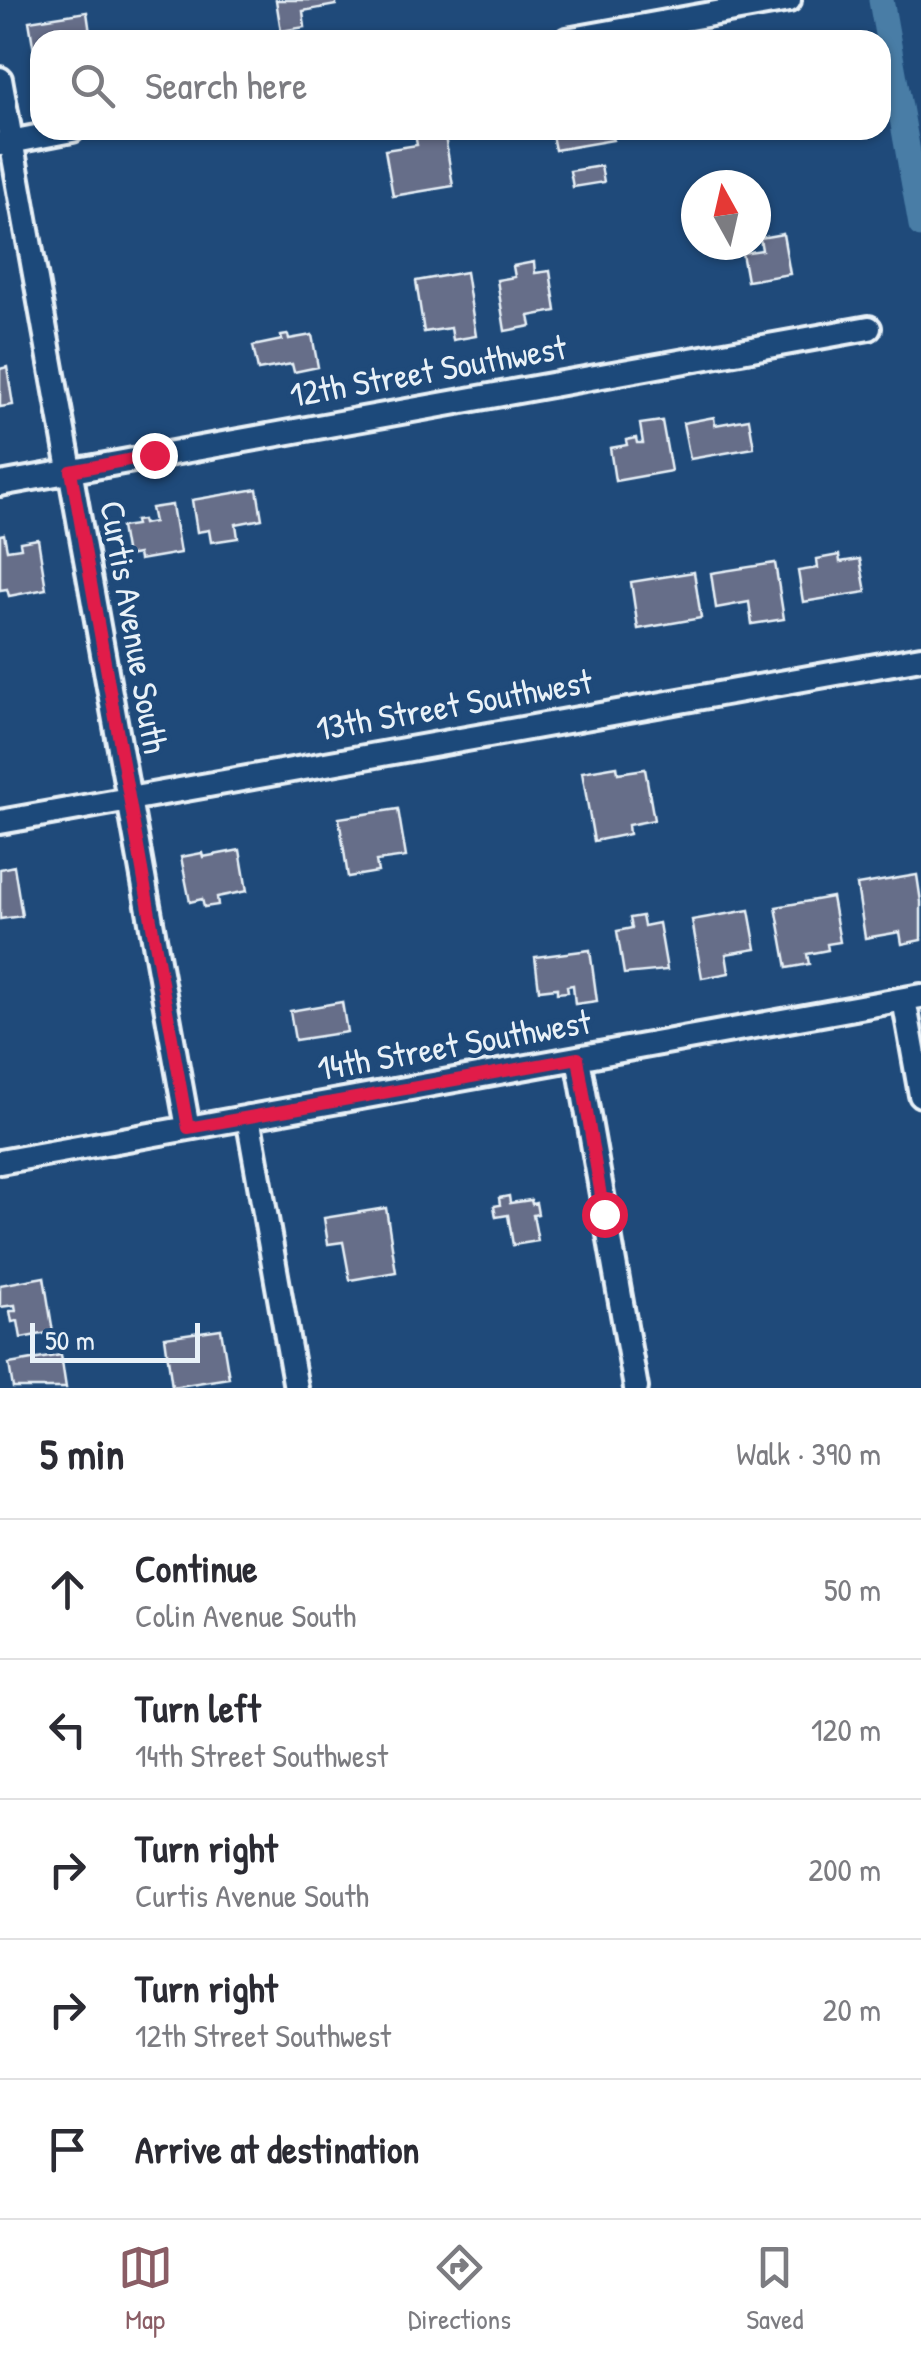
<!DOCTYPE html>
<meta charset="utf-8">
<style>
:root{--surface:#fff;--page:#f2f2f3;--text:#2b2b33;--muted:#7c7c81;--line:#e1e1e2;--accent:#8a5d65}
body{margin:0;font-family:"Patrick Hand",sans-serif;background:var(--page);color:var(--text)}
.compass{position:absolute;left:681px;top:170px;width:90px;height:90px;border-radius:50%;background:var(--surface);box-shadow:0 2px 8px #0004;rotate:352deg}
.scale{position:absolute;left:30px;bottom:25px;width:170px;box-sizing:border-box;padding-left:10px;border:5px solid #e8f1f8;border-top:0;font-size:28px;line-height:35px;white-space:nowrap;color:#e8f1f8;-webkit-text-stroke:8px #1f4a7a;paint-order:stroke}
.stop{position:absolute;width:30px;height:30px;margin:-22px;border:8px solid #e11d48;border-radius:50%;background:#fff}
.stop.end{background:#e11d48;border-color:#fff;box-shadow:0 2px 10px #0008}
.list{margin:0;padding:0;list-style:none}
h2{display:flex;justify-content:space-between;align-items:center;height:130px;margin:0;padding:0 40px;font-size:42px}
h2 small{font-size:32px;font-weight:400;color:var(--muted)}
.list li{display:grid;grid-template-columns:65px 1fr auto;gap:30px;align-items:center;box-sizing:border-box;height:140px;padding:0 40px;border-top:2px solid var(--line)}
.list b{display:block;font-size:38px;white-space:nowrap}
.list p{margin:0;font-size:32px;white-space:nowrap;color:var(--muted)}
.list em{font-size:32px;font-style:normal;color:var(--muted)}
.icon{flex:none;width:55px;height:55px;fill:none;stroke:currentColor;stroke-width:2;stroke-linecap:round;stroke-linejoin:round}
.map{position:relative;flex:none;width:921px;height:1388px;overflow:hidden}
.search{position:absolute;background:var(--surface);box-shadow:0 2px 8px #0004;left:30px;right:30px;top:30px;height:110px;display:flex;align-items:center;gap:25px;box-sizing:border-box;padding:0 35px;border-radius:30px;color:var(--muted);font-size:38px}
.sheet{height:830px;background:var(--surface)}
nav{display:flex;justify-content:space-around;align-items:center;box-sizing:border-box;height:140px;border-top:2px solid var(--line);background:var(--surface);font-size:28px;color:var(--muted)}
nav a{display:grid;justify-items:center;gap:5px}
nav .on{color:var(--accent)}
.map>svg:first-child{display:block}
.lines{fill:none;stroke-linecap:round;stroke-linejoin:round}
.canal{stroke:#487da6;stroke-width:25}
.building{fill:#666e89;stroke:#e8f1f8;stroke-width:2.5}
.street-casing{stroke:#e8f1f8;stroke-width:30}
.street{stroke:#1f4a7a;stroke-width:22}
.route{stroke:#e11d48;stroke-width:12}
.labels{text-anchor:middle;stroke-width:9;stroke-linejoin:round;paint-order:stroke}
.street-label{font-size:35px;fill:#e8f1f8;stroke:#1f4a7a}
</style>
<div class="map">
<svg width="921" height="1388" viewBox="0 0 921 1388">
<rect width="100%" height="100%" fill="#1f4a7a"/>
<filter id="ink" filterUnits="userSpaceOnUse"><feTurbulence type="fractalNoise" baseFrequency=".01" numOctaves="2"/><feDisplacementMap in="SourceGraphic" scale="20" xChannelSelector="R" yChannelSelector="G"/><feConvolveMatrix kernelMatrix="1 2 1 2 8 2 1 2 1" color-interpolation-filters="sRGB"/></filter>
<g filter="url(#ink)">
<g class="lines">
<!-- canal -->
<path class="canal" d="M881 0 921 225"/>
</g>
<!-- building -->
<path class="building" d="M276 0H336V5L303 11 305 27 281 31Z
M87 12 91 40H40V56L35 57 29 21Z
M444 130 453 186 393 196 385 150 417 145 415 134Z
M551 130H611L613 140 555 150Z
M601 166 604 182 573 187 570 171Z
M783 234 790 274 747 281 742 253 762 250 760 238Z
M534 262 535 273 550 271 556 311 529 316 531 326 505 331 497 280 515 277 513 266Z
M466 272 476 336 453 340 451 328 424 332 416 281Z
M288 335 289 339 312 335 318 367 294 372 292 364 258 370 253 346 282 340 281 336Z
M7 367 13 405 0 407V369Z
M714 417 715 425 749 419 754 448 690 459 683 423Z
M662 421 671 471 615 481 610 448 627 445 626 440 636 438 637 443H643L640 424Z
M257 489 262 519 236 524 238 538 211 542 209 530 197 532 192 500Z
M172 505 180 553 139 560 138 554 126 556 121 527 136 525 135 521 142 520 143 524 154 522 151 508Z
M4 534 7 550 21 548 20 542 38 539 46 589 9 596 7 589 0 590V535Z
M839 555 840 562 860 559 866 592 803 602 798 571 818 568 817 559Z
M775 563 784 619 752 624 749 602 716 608 711 573Z
M694 572 701 618 638 629 631 582Z
M617 766 618 773 645 769 654 820 628 825 629 834 594 841 582 772Z
M398 809 406 857 376 861 378 872 348 877 339 818Z
M240 850 247 891 217 897 218 905 204 907 202 899 190 902 181 857 202 853 203 857Z
M14 866 22 916 0 919V869Z
M917 875 921 902V940L902 944 900 932 865 938 857 885Z
M832 897 840 942 827 944 828 950 807 954 809 964 787 968 776 907Z
M749 910 756 949 726 954 729 973 702 978 692 920Z
M642 916 644 926 659 923 667 970 624 974 617 931 632 928 630 918Z
M590 950 597 1001 575 1004 573 985 567 986 568 992 557 993V988L539 990 535 957Z
M342 1002 347 1032 295 1040 290 1011Z
M509 1196 510 1203 531 1200 532 1204 536 1203 538 1214 533 1215 538 1241 513 1245 508 1215 496 1217 494 1206 500 1205 499 1198Z
M386 1208 396 1272 350 1280 343 1242 328 1244 324 1218Z
M44 1277 53 1332 21 1338 18 1321 12 1322 10 1311H16L15 1305 0 1307V1285Z
M221 1329 229 1378 172 1387 165 1337Z
M61 1355 66 1388H13L9 1364Z"/>
<g class="lines">
<defs>
<path id="street" d="M567 40 789 0
M0 79 188 1128
M0 144 72 130
M0 484 869 328
M0 822 921 658
M904 999 921 1095
M578 1058 636 1388
M248 1117 296 1388
M0 1162 921 996"/>
</defs>
<!-- street casing -->
<use href="#street" class="street-casing"/>
<!-- street -->
<use href="#street" class="street"/>
</g>
</g>
<g class="lines" filter="url(#ink)">
<!-- route -->
<path class="route" d="M154 455 71 471 188 1128 578 1058 604 1214"/>
</g>
<g class="labels">
<!-- street labels -->
<g class="street-label">
<text transform="translate(428 371) rotate(-10)" y="12">12th Street Southwest</text>
<text transform="translate(134 627) rotate(80)" y="12">Curtis Avenue South</text>
<text transform="translate(454 705) rotate(-10)" y="12">13th Street Southwest</text>
<text transform="translate(454 1045) rotate(-10)" y="12">14th Street Southwest</text>
</g>
</g>
</svg>
<svg class="compass" viewBox="-18 -18 36 36"><path d="M0-13l5 13h-10z" fill="#e53935"/><path d="M0 13l5-13h-10z" fill="#7c7c81"/></svg>
<div class="scale">50 m</div>
<div class="stop" style="left:604px;top:1214px"></div>
<div class="stop end" style="left:154px;top:455px"></div>
<div class="search"><svg class="icon" aria-label="search" viewBox="0 0 24 24"><circle cx="10" cy="10" r="6"/><path d="M15 15l6 6"/></svg>Search here</div>
</div>
<section class="sheet">
<h2>5 min<small>Walk · 390 m</small></h2>
<ul class="list">
<li><svg class="icon" aria-label="ahead" viewBox="0 0 24 24"><path d="M12 20V5M6 11l6-6 6 6"/></svg><div><b>Continue</b><p>Colin Avenue South</p></div><em>50 m</em></li>
<li><svg class="icon" aria-label="left" viewBox="0 0 24 24"><path d="M17 20v-9H6M10 6l-5 5 5 5"/></svg><div><b>Turn left</b><p>14th Street Southwest</p></div><em>120 m</em></li>
<li><svg class="icon" aria-label="right" viewBox="0 0 24 24"><path d="M7 20v-9h11M14 6l5 5-5 5"/></svg><div><b>Turn right</b><p>Curtis Avenue South</p></div><em>200 m</em></li>
<li><svg class="icon" aria-label="right" viewBox="0 0 24 24"><path d="M7 20v-9h11M14 6l5 5-5 5"/></svg><div><b>Turn right</b><p>12th Street Southwest</p></div><em>20 m</em></li>
<li><svg class="icon" aria-label="arrive" viewBox="0 0 24 24"><path d="M6 21V4h12l-3 4 3 4H6"/></svg><div><b>Arrive at destination</b></div></li>
</ul>
</section>
<nav>
<a class="on"><svg class="icon" aria-label="map" viewBox="0 0 24 24"><path d="M3 6l6-2 6 2 6-2v14l-6 2-6-2-6 2zM9 4v14M15 6v14"/></svg>Map</a>
<a><svg class="icon" aria-label="directions" viewBox="0 0 24 24"><path d="M12 3l9 9-9 9-9-9zM9 14v-3h6M13 9l2 2-2 2"/></svg>Directions</a>
<a><svg class="icon" aria-label="saved" viewBox="0 0 24 24"><path d="M7 4h10v16l-5-4-5 4z"/></svg>Saved</a>
</nav>
